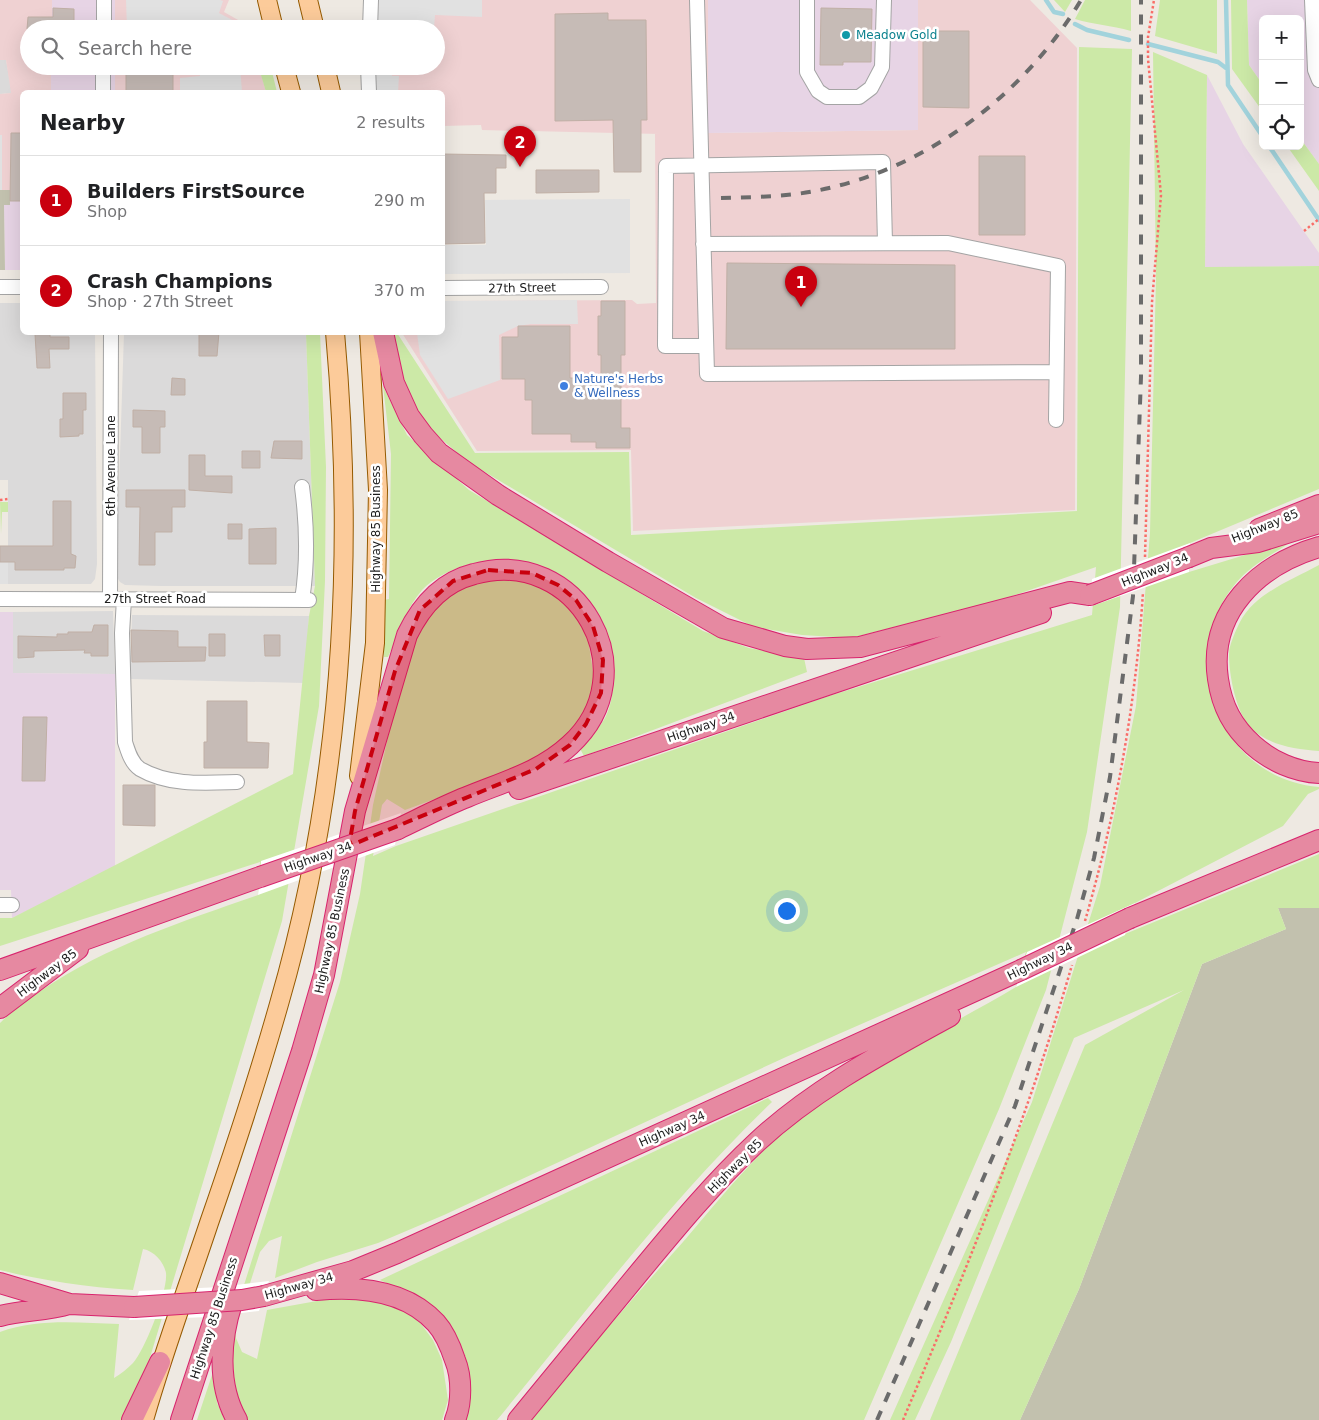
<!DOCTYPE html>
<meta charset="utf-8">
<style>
:root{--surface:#fff;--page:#f6f6f6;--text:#202124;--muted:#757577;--line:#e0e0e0;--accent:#c9000e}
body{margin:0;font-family:"DejaVu Sans",sans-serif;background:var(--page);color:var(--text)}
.controls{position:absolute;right:15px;top:15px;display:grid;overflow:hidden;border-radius:8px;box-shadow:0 5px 20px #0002}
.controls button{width:45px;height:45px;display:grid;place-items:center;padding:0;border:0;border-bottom:1px solid var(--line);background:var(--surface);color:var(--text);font:25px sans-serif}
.you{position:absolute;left:786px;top:910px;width:18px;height:18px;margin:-12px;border:4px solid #fff;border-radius:50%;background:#1a73e8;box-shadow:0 0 0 8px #1a73e833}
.badge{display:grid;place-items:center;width:32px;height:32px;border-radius:50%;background:var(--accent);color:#fff;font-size:16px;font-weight:700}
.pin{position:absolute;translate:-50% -41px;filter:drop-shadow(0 1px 2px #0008)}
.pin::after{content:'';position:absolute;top:26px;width:18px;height:15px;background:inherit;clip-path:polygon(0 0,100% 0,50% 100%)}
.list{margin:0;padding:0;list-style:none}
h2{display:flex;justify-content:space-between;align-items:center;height:65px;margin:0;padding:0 20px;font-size:21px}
h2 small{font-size:16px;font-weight:400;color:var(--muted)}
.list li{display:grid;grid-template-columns:32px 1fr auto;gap:15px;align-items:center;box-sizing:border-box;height:90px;padding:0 20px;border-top:1px solid var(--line)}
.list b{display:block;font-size:19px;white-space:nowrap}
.list p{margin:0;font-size:16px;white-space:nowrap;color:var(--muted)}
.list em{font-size:16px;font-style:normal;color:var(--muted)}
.icon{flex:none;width:28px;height:28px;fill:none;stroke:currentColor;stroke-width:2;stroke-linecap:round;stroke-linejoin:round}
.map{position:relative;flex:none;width:1319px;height:1420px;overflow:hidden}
.search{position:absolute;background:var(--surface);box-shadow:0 5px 20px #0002;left:20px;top:20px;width:425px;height:55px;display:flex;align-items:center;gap:12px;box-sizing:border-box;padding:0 18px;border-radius:28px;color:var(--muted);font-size:19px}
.panel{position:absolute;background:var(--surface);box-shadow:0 5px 20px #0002;left:20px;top:90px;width:425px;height:245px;border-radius:8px}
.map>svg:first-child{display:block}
.residential{fill:#dbdada}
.commercial{fill:#efd1d2}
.industrial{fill:#e7d4e5}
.construction{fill:#c2c1ae}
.grass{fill:#cce9a7}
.parking{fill:#e1e1e1}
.pier{fill:#fff}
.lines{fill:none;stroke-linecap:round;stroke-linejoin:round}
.stream{stroke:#a2d3dc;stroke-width:4.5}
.building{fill:#c6bbb6;stroke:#c0afa5}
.minor-casing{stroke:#a4a4a4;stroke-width:16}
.major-casing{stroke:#955a00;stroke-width:20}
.highway-casing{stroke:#d8246d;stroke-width:22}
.path{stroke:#f96d68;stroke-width:2.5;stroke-dasharray:2.5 2.5;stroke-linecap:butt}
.minor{stroke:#fff;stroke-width:14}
.major{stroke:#fccb9a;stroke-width:18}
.highway{stroke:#e689a1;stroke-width:20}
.rail{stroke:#6b6b6b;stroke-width:4;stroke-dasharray:10 10;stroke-linecap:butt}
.highway-bridge-casing{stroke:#d8246d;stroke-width:22;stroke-linecap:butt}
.highway-bridge{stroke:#e689a1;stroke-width:20}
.marked{fill:#c9000e;fill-opacity:0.2;stroke:#c9000e;stroke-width:4;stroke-dasharray:10 6;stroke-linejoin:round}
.culture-dot{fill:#0f9aa8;stroke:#fff;stroke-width:2}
.shop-dot{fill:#3f7fe0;stroke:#fff;stroke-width:2}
.labels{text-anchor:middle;stroke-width:5;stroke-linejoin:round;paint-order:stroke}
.culture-label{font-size:12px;fill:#0d838f;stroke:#fff;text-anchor:start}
.street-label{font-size:12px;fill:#1d1d1d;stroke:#fff}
.shop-label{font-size:12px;fill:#366cbe;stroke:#fff;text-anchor:start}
</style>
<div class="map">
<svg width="1319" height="1420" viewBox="0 0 1319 1420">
<rect width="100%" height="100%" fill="#eee9e2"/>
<!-- residential -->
<path class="residential" d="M0 60H6L12 93 0 94Z
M0 303H22V332L95 333 97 564 95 579 91 584H8V480H0Z
M124 333H306L315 586H161L125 585 120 582 116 576Z
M113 611 115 674 13 673V612Z
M132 615 309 616 304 683 130 679Z"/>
<!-- commercial -->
<path class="commercial" d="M0 0H52V29H29V66H52V92H22V133L11 134 10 190H0V94L11 93 6 60H0Z
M115 0H229L224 12 247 25 248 29H115Z
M379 0H708V133L918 130V0H1030L1077 48 1075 510 633 531 631 450 477 451 402 333 442 332 443 301 632 300 637 304 656 303 655 134H660L482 130 481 125 443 126 442 92H375V66H436V29H376Z
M115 66H259L266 92H115Z"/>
<!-- industrial -->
<path class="industrial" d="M52 0H115V29H52Z
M708 0H918V130L708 133Z
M1247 0H1319V164L1300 138V19H1263V85L1249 65Z
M51 66H115V92H51Z
M1207 75 1243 144 1319 253V266L1205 268Z
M11 133H22V270H5L4 205H10Z
M0 612H13V673L115 674V869L12 918 11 890H0Z"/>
<!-- construction -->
<path class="construction" d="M0 190H10V205H4L5 270H0Z
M1278 908H1319V1420H1020L1079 1289 1202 964 1286 929Z"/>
<!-- grass -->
<path class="grass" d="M1054 0H1072L1065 12Z
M1085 0H1131V31C1111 25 1094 25 1075 19Z
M1160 0H1217V54L1155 36Z
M1231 0H1247L1249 65 1263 85V112L1232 69Z
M1079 47 1132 49 1120 607 1087 832 1046 990 999 1109 864 1420H531C580 1359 631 1300 683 1242 714 1206 745 1167 780 1135 849 1073 937 1034 1016 987L1026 952 786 1057 444 1215 378 1243 317 1262 275 1278 282 1236 269 1241 260 1252 236 1327V1338L242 1352 257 1359 267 1310 350 1295 396 1304 418 1320 433 1340 442 1360 448 1400 442 1420H244L240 1414 230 1362 231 1326 340 982 360 894 373 805 402 673 421 625 442 601 468 586 494 578 519 579 545 588 566 604 581 625 588 639 594 678 591 705 560 745 536 762 405 810 387 799 382 805 373 856 396 846 829 696 1092 615 1096 567 1001 600 851 638 802 635 754 627 696 598 468 462 426 426 407 397 390 333H397L475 453 629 452 631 535 1077 511Z
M1153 52 1207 75 1205 267 1319 266V489L1190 543 1189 572 1294 540C1275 553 1251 565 1236 583 1172 659 1220 779 1319 787V789L1308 794 1283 826 1135 903 1125 934 1319 854V908H1278L1286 929 1202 964 1079 1289 1020 1420H930L1085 1045 1184 990 1074 1038 951 1342 915 1420H890L1032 1102 1100 886 1136 706 1150 533 1156 277Z
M272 72 277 92H266L261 75Z
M1300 138 1319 164V191L1287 146H1300Z
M306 333H320L326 467 325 581 319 706 282 921 145 1374 123 1420H0V1332C38 1318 80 1323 119 1324L114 1378C121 1374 127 1369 133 1363 145 1350 168 1291 166 1273 164 1262 154 1251 143 1249L133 1290C87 1287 44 1281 0 1270V1023C13 1010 27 1000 42 990 108 945 184 921 258 895L260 862 0 946V918H12L293 774 309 616 315 586Z
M383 386 407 435 469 490 703 631 749 648 804 658 807 672 584 756 579 747C588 738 600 728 606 716 614 699 613 681 611 664 606 612 573 571 520 563 500 560 484 559 464 566 450 570 432 579 422 590 406 608 398 636 388 657H384V600L389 599 391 454Z
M0 502H8V512H2L1 534Z
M1319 565V751C1295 749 1271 746 1252 729 1236 714 1229 675 1229 654 1229 645 1236 630 1240 622 1255 593 1292 580 1319 565Z
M768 1098 772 1102C671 1199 586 1312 497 1420H463L467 1381 418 1298 380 1280Z
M214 1369 217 1403 225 1420H197Z"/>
<!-- parking -->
<path class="parking" d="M126 0H220L223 1 219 13 238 23V29H127Z
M379 0H482V17L435 15 434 28 395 24 394 29H376Z
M199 66H240L242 92H180V78L200 76Z
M375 66H393L392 76H399L398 92H375Z
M0 135H2V190H0Z
M630 199V273L443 274V245H486L485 200Z
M577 300 578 324H531L518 326 499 335 500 380 448 399 420 355 417 333 442 332 443 301Z
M8 547V584H0V548Z"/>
<!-- pier -->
<path class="pier" d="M1190 543 1189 572 1089 607 1092 579Z
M401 813 395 845 258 895 261 861Z
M1135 903 1125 935 1016 987 1027 952Z
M269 1281 259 1311 209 1317 129 1320 139 1291 220 1287Z"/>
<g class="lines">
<!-- stream -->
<path class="stream" d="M1046 0 1054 12 1063 14
M1226 0 1228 85 1263 137
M1075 24 1087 30 1129 40
M1148 44 1218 62 1226 68
M1269 146 1319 220"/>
</g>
<!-- building -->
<path class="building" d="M53 8 74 9V29H27L28 17H53Z
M821 8 872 9 871 62H843V65H820Z
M608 13V20H646L647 120H641V172H614L613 120 555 121V14Z
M923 31H969V108L923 107Z
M126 66H173V92H126Z
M11 133H22V201H10Z
M442 154 506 155V168H496V193H484L485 243 442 244Z
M979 156H1025V235H979Z
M536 170H599V192L536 193Z
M727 263 955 265V349H726Z
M601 301H625V355H621V428H630V448H596V442H571V434H532V400H525V379H502V337H518V326H570V378H601V355H598V316H601Z
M199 332H219L217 356H199Z
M35 334H50V337H69V349H49L50 368H37Z
M172 378 185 379V395H171Z
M63 393H86V410H83V434H79V436L60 437V419H63Z
M133 410 165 411V427H160V453H142V427H133Z
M274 441H302V459L271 458Z
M242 451H260V468H242Z
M189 455H205V476H232V493L189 490Z
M126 490H185V507H172V532H155V565H139L140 507H126Z
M53 501H71V554L76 556 75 568H64V570H15V562H0V546H53Z
M228 524H242V539H228Z
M276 528V564H249V529Z
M94 625H108V656H91V653H84L85 650 34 651V657L18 658V636L57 637V634H68V632H92Z
M131 630 178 631V647H206L205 661 132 662Z
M209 634H225V656H209Z
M264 635H280V656H265Z
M207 701H247V742L269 743 268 768H204V742H207Z
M23 717H47L45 781H22Z
M123 785H155V826L123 825Z"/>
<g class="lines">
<defs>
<path id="minor" d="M697 0 707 374 1056 372
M807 0V72L818 91 827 97H859L871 88 882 67 884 0
M1312 0 1315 70 1319 80
M104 29V0
M370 29 371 0
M368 66 369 92
M103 92V66
M703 244 948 243 1058 266 1056 420
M0 287H22
M442 288 601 287
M706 346H665L666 166 883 162 885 243
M0 599 309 600
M110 599 111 332
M124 599 122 633 125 742C128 751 131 763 140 769 169 786 205 783 237 782
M302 600C308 562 307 525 302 487
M0 905H12"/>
<path id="major" d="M267 0 274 29
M308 0 315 29
M284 66 291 92
M325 66 331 92
M359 776 375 643 378 490 369 332
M144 1420C163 1353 187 1289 209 1223 234 1151 258 1078 279 1004 342 787 355 557 335 332"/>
<path id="highway" d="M383 332 394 383 409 416 423 435 439 453 498 495 608 562 723 628 785 646 807 649 860 647 1070 592 1090 595
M1259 529 1319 505
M1319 547C1258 565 1208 612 1218 679 1222 707 1233 727 1253 745 1271 761 1295 772 1319 773
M1189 557 1211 548 1258 542 1319 523
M519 789 1041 613
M1130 918 1319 840
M0 970 260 877
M0 1008 78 949
M0 1283 70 1304 134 1307
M316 1290C357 1286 406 1290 436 1323 445 1333 451 1348 455 1360 462 1377 462 1403 455 1420
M264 1296 353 1271 397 1253 1021 970
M232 1303C220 1340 217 1385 237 1420
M0 1316C23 1310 47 1311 69 1304
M132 1420 160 1362
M181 1420 302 1051 324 975 355 811 407 635C421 606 442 582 474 574 578 545 649 673 570 745 541 772 503 782 467 797 444 806 421 818 398 829
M518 1420C558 1371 598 1323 638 1274 676 1228 714 1182 757 1142 814 1089 883 1053 950 1016"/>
</defs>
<!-- minor casing -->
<use href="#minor" class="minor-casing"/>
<!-- major casing -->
<use href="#major" class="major-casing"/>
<!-- highway casing -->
<use href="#highway" class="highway-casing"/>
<!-- path -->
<path class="path" d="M1304 231 1319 219
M0 500 8 499
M1145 557 1152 302 1161 195 1148 59V37L1154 0
M1085 921C1116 814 1136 703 1143 592
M903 1420C966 1271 1027 1120 1072 965"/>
<!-- minor -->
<use href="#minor" class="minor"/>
<!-- major -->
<use href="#major" class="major"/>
<!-- highway -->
<use href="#highway" class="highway"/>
<!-- rail -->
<path class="rail" d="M721 198C754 197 788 197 820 190 928 168 1025 94 1081 0
M877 1420 1015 1106 1077 919 1094 858 1110 777 1133 596 1141 377V0"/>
<defs>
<path id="highway-bridge" d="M1090 595 1189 557
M260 877 398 829
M1021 970 1130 918
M134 1307 242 1300 264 1296"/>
</defs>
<!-- highway-bridge casing -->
<use href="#highway-bridge" class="highway-bridge-casing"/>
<!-- highway-bridge -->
<use href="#highway-bridge" class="highway-bridge"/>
</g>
<!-- marked area -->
<path class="marked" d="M488 570 532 573 558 585 576 600 593 626 603 660 601 693 586 724 570 745 536 769 349 846 355 811 395 671 420 610 453 581Z"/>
<!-- markers -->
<circle class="culture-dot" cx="846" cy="35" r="5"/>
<circle class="shop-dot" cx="564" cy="386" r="5"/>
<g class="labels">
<!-- culture labels -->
<g class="culture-label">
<text x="856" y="39">Meadow Gold</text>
</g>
<!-- street labels -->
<g class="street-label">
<text transform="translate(522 288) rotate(-1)" y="4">27th Street</text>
<text transform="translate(111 466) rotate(-90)" y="4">6th Avenue Lane</text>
<text transform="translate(1265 526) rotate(-22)" y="4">Highway 85</text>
<text transform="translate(376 529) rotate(-90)" y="4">Highway 85 Business</text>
<text transform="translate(1155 570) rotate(-22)" y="4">Highway 34</text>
<text x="155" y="603">27th Street Road</text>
<text transform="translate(701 727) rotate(-19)" y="4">Highway 34</text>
<text transform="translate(318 857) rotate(-19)" y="4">Highway 34</text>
<text transform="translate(332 931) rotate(-78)" y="4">Highway 85 Business</text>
<text transform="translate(1040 961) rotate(-26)" y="4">Highway 34</text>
<text transform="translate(47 973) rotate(-37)" y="4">Highway 85</text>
<text transform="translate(672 1129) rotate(-24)" y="4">Highway 34</text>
<text transform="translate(735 1166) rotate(-45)" y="4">Highway 85</text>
<text transform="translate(299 1286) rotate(-16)" y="4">Highway 34</text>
<text transform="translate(214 1318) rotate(-72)" y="4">Highway 85 Business</text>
</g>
<!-- shop labels -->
<g class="shop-label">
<text x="574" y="383">Nature's Herbs<tspan x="574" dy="14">&amp; Wellness</tspan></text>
</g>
</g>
</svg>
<div class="controls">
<button>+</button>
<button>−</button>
<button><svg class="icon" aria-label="locate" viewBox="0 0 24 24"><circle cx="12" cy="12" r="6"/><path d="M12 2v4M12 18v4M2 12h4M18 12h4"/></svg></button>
</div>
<div class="you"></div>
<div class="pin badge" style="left:801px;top:307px">1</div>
<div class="pin badge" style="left:520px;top:167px">2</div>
<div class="search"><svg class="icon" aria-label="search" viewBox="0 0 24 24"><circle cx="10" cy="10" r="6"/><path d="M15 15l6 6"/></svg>Search here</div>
<section class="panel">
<h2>Nearby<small>2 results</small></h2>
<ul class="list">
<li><span class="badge">1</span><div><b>Builders FirstSource</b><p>Shop</p></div><em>290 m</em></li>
<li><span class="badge">2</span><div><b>Crash Champions</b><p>Shop · 27th Street</p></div><em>370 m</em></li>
</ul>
</section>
</div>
